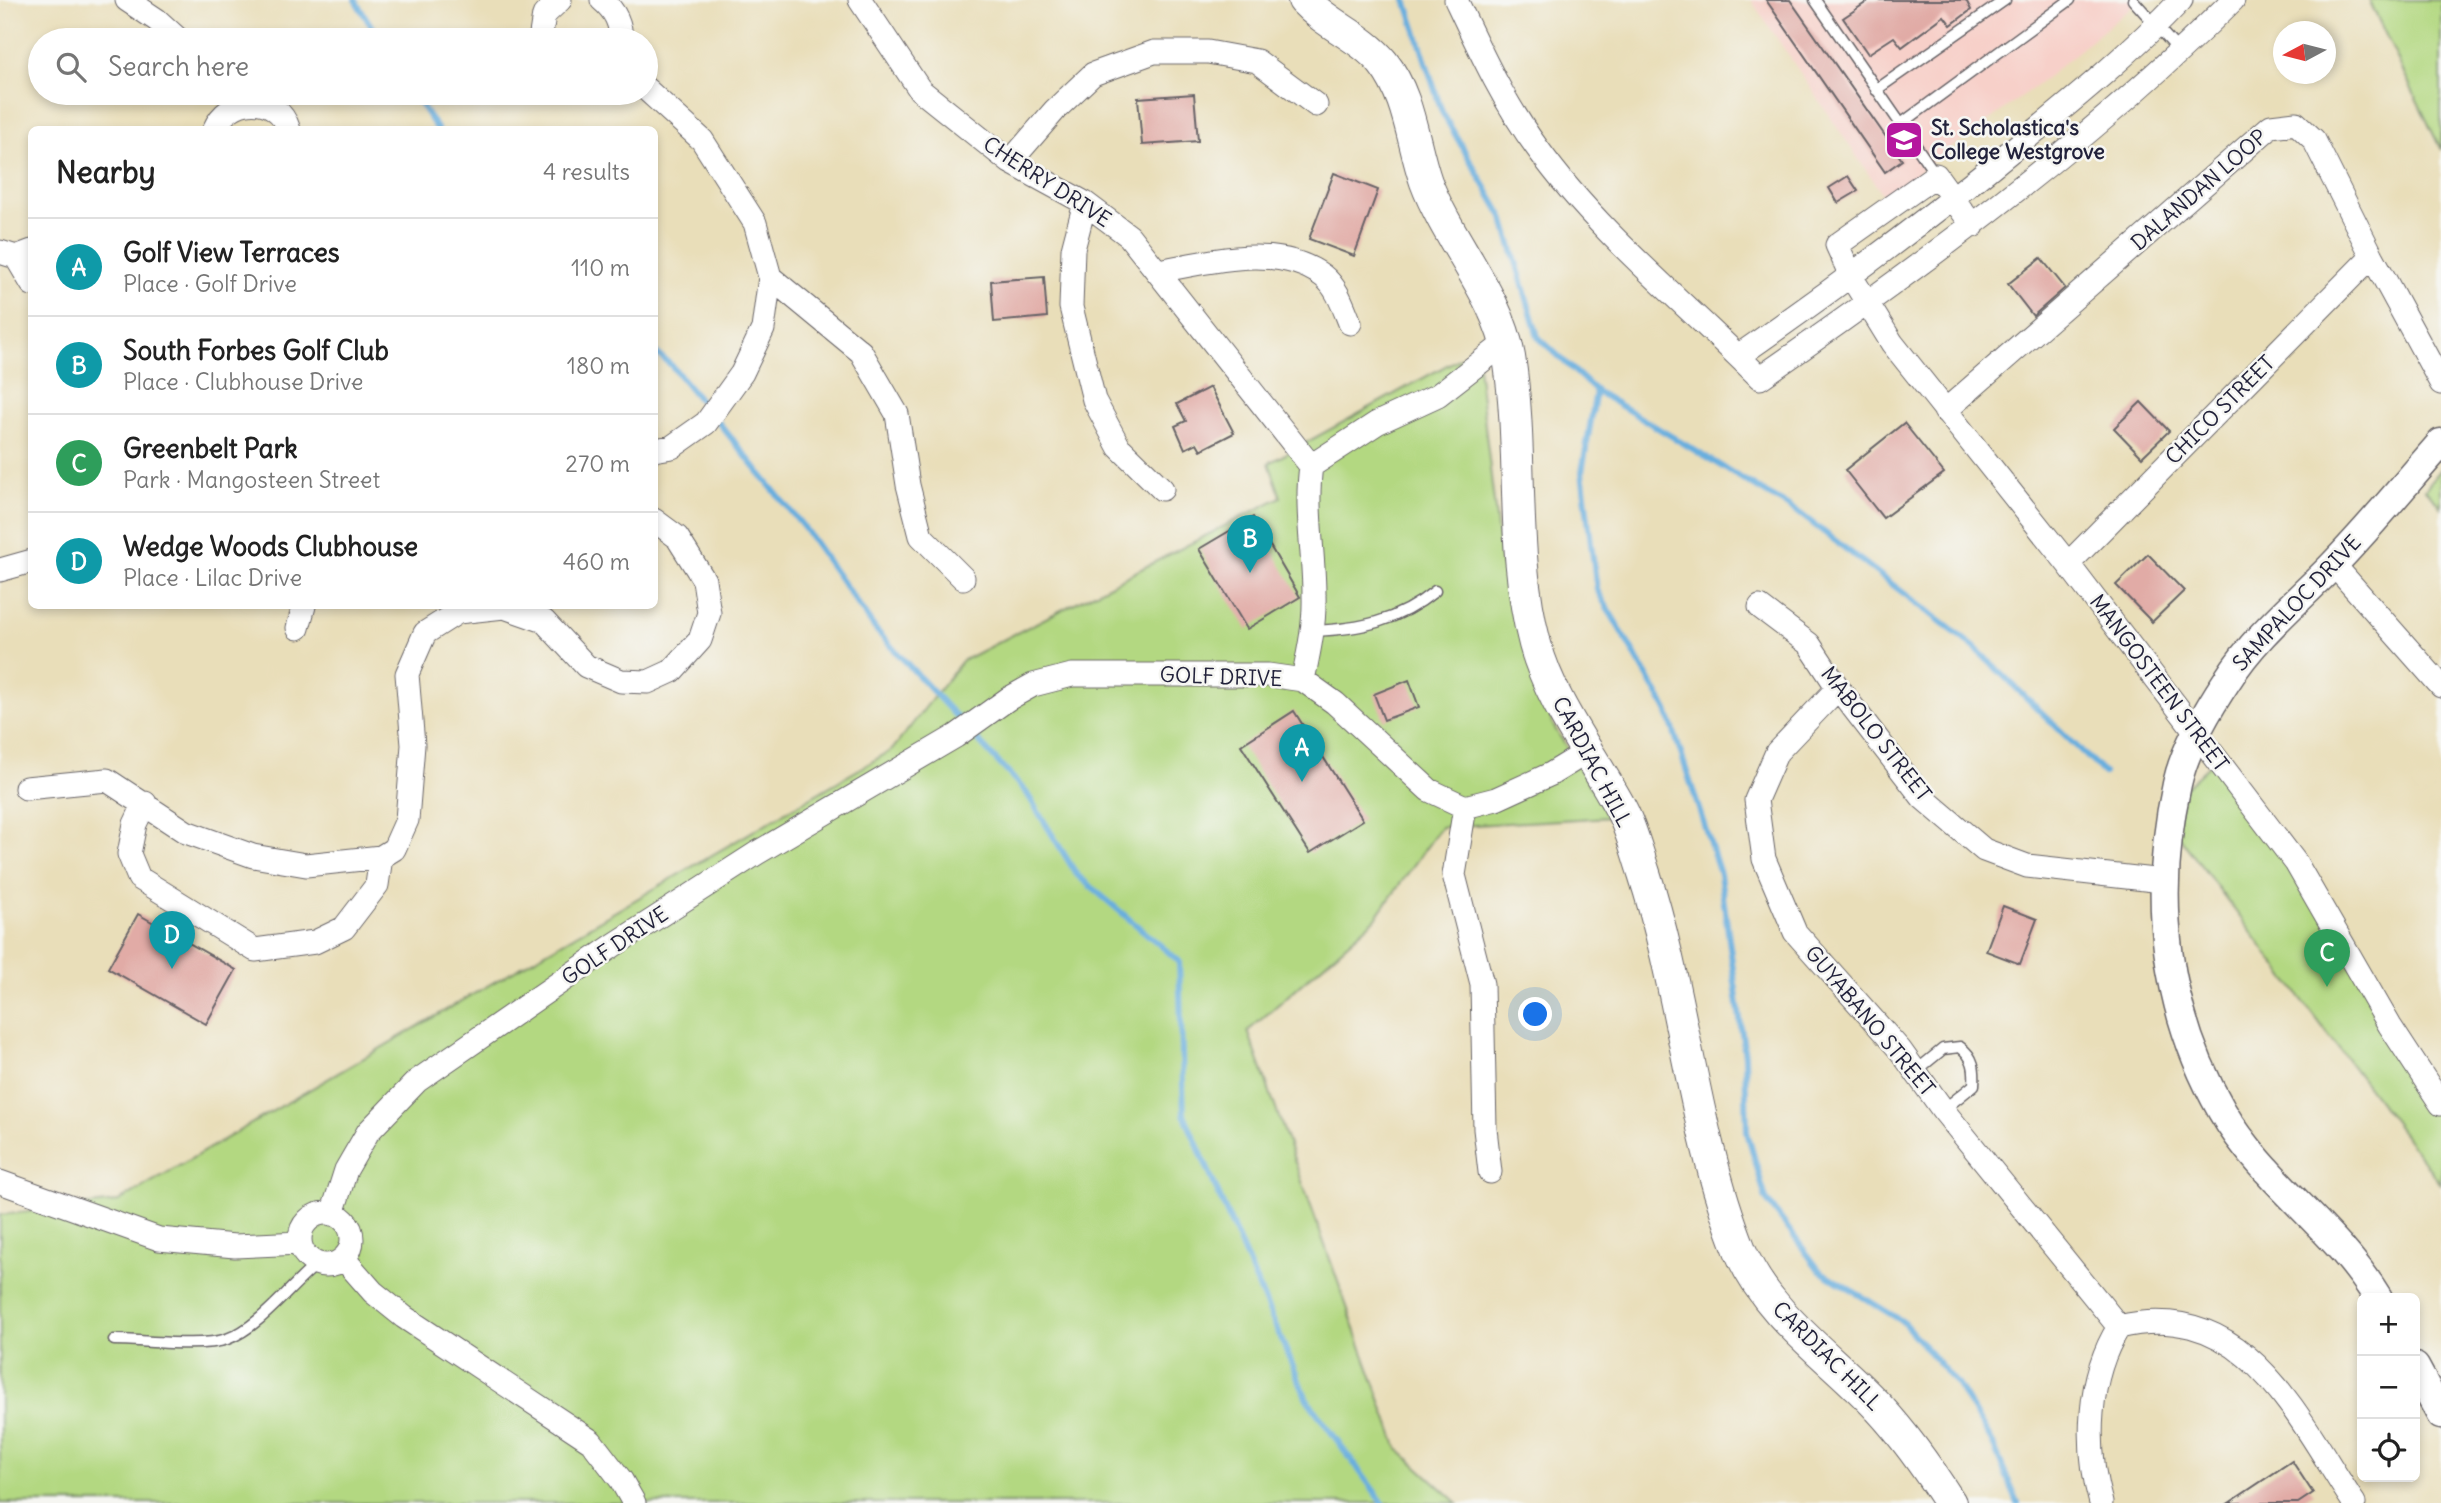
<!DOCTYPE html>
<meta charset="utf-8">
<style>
:root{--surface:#fff;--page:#f6f6f6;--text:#222;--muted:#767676;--line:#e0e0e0;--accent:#1a73e8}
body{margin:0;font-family:Delius,sans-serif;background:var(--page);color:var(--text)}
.controls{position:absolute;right:21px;bottom:21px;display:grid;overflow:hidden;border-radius:10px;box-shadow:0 4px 10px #0003}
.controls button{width:63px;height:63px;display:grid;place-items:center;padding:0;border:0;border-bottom:2px solid var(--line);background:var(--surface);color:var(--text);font:35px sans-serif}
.compass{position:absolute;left:2273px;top:21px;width:63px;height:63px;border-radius:50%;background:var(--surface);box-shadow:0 4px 10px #0003;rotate:263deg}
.you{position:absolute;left:1536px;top:1015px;width:24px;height:24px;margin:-18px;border:5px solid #fff;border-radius:50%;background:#1a73e8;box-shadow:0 0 0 10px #1a73e833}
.badge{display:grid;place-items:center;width:46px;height:46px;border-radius:50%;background:var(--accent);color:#fff;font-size:23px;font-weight:700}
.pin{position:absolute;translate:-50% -58px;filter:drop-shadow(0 2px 4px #0008)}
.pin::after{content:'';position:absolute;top:37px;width:24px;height:21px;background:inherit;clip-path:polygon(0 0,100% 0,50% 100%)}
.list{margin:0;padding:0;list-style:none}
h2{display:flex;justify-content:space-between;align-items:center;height:91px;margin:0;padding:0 28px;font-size:30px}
h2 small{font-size:23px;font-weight:400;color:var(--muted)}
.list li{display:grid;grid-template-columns:46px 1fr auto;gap:21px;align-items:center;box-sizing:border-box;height:98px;padding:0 28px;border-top:2px solid var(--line)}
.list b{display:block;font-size:26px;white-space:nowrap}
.list p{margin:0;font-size:23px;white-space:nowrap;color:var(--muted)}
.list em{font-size:23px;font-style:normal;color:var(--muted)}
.icon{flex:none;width:38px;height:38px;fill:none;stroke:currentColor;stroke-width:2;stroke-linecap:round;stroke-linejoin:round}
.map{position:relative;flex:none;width:2441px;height:1503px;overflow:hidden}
.search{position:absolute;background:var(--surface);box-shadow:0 4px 10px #0003;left:28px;top:28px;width:630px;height:77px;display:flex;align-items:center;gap:18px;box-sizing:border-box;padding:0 24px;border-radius:38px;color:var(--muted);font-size:26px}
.panel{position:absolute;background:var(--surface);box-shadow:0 4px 10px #0003;left:28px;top:126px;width:630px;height:483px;border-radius:10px}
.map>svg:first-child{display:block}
.built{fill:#f7d0c9}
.green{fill:#b3d881;stroke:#6a7d5e;stroke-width:2}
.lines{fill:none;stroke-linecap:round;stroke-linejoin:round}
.stream{stroke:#68aede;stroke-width:6}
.building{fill:#e1aba6}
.service-casing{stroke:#686467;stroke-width:13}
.minor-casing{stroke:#686467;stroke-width:25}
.tertiary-casing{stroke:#686467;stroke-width:31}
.secondary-casing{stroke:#686467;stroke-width:34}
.service{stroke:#fff;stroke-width:10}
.minor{stroke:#fff;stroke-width:23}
.tertiary{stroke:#fff;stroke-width:28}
.secondary{stroke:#fff;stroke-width:32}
.labels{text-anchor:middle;stroke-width:5;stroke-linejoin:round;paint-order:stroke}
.poi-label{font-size:21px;font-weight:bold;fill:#22223b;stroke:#f6f6f2;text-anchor:start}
.street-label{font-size:21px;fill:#22223b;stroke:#f6f6f2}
</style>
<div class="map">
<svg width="2441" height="1503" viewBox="0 0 2441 1503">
<rect width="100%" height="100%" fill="#f6f6f2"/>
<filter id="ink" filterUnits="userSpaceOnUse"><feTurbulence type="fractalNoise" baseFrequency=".0143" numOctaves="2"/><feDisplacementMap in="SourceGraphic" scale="14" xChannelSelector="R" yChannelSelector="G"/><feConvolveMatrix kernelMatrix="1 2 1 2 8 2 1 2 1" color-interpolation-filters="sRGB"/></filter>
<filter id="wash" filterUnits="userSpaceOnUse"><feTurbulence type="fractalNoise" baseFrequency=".00686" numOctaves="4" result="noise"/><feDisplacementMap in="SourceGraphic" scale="28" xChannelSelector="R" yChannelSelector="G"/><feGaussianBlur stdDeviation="1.57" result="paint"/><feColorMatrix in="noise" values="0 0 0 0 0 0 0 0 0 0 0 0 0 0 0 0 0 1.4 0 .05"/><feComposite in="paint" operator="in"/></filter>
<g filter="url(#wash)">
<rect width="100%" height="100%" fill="#e9deb9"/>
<!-- built -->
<path class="built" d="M1751 0H2140L2039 84 1884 197Z"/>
<!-- green -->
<path class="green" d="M2369 0H2441V150Z
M1476 349 1501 562 1553 725 1610 817 1441 827 1375 919 1248 1031 1398 1449 1458 1503H0V1215L117 1202 892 750 962 661 1281 497 1269 463Z
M2441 469V507L2425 489Z
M2212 762 2293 865 2441 1109V1184L2175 831 2185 787Z"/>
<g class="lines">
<!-- stream -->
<path class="stream" d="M355 0 380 40
M1406 0 1442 112 1503 217 1538 337 1596 391 1799 513 1974 647 2104 773
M413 93 438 130
M654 351 671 365 708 410
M1596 391 1582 472 1597 590 1667 710 1720 874 1745 1056 1747 1132 1766 1199 1820 1271 1902 1321 1957 1384 1991 1440 2018 1503
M715 418 805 529 876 630 964 725
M971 733 1026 792 1077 875 1179 961 1184 1114 1307 1399 1383 1503"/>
</g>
<g id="blocks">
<!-- building -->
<path class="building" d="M1766 0H1790L1902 160 1885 172Z
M1870 0H1966L1971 10 1951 25 1944 16 1902 47 1894 37 1868 54 1843 18Z
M1194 94 1198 141 1142 145 1138 98Z
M1334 173 1378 190 1354 256 1309 239Z
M1848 176 1858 191 1838 203 1829 188Z
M2041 258 2065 288 2033 316 2008 284Z
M1044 277 1047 317 994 322 991 281Z
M1210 387 1234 433 1201 450 1197 443 1185 449 1175 426 1186 421 1177 404Z
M2141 402 2169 431 2142 457 2114 428Z
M1904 423 1944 473 1883 518 1845 470Z
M1253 517 1300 597 1247 629 1199 549Z
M2148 554 2184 591 2152 622 2116 585Z
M1409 680 1419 707 1384 720 1374 694Z
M1294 711 1363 820 1310 853 1241 745Z
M2003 906 2037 919 2020 964 1986 951Z
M138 914 236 970 206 1024 108 968Z
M2292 1461 2313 1493 2298 1503H2229Z"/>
</g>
</g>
<g filter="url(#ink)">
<use href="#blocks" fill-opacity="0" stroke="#686467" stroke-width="2"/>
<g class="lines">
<defs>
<path id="service" d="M1815 0 1936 175
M2133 0 2180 52
M1876 90 2005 0
M1901 124 2070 0
M1313 631C1360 629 1397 622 1435 591
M1916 1071 1943 1049 1960 1047C1974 1057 1975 1069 1974 1085L1943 1110
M114 1340C143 1340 201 1348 227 1339 259 1328 290 1286 317 1264"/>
<path id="minor" d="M127 0 157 20 179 40
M602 0C615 11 621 23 621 40
M860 0 920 90 1010 162 1085 203 1129 236 1311 466
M1456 0C1480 51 1504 103 1538 149 1599 234 1687 304 1760 378 1926 263 2089 143 2233 0
M540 40 544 15 560 0
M646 89 702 140 755 223 770 277 763 329 742 373 706 423 672 447 654 450
M214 130C228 96 277 91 289 130
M1010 162 1055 110 1093 74 1154 52H1208L1257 61 1316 105
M1085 203 1073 249 1071 307 1094 400 1119 447 1162 489
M1973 226 1936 175 1837 245 1852 278 1892 343 2068 564 2296 863 2390 1026 2441 1104
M0 252 16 257 32 251
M16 257 32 284
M1158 271C1209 262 1277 242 1323 276 1337 287 1343 306 1350 323
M770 277 861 352 897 414 908 485 921 536 963 578
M1738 356C1836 288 1930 218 2022 142 2077 97 2132 52 2181 0
M1945 411 2271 126 2296 123 2314 140 2372 256 2441 383
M2068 564 2372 256
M2334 565 2441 686
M0 570 32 561
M1760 607 1809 644 1838 688 1923 798 1984 850 2027 866 2163 881
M298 628 304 606
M1303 680C1309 651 1315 624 1314 595 1314 552 1305 509 1311 466L1377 423 1438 395 1505 343
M1838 688 1777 752 1756 800 1764 859 1795 932 1900 1050 1943 1110 2119 1327
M26 788 107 780 186 832 253 856 306 865 381 857 394 849 407 820 413 745 407 674 425 633 458 612 504 607 544 621 586 666 621 681 648 682 672 671 700 640 709 613 704 580 677 537 654 520
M145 803 135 824 129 854 139 878 255 950 315 942 344 928 377 885 381 857
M1465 807 1454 875 1482 984 1485 1129 1490 1172
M0 1182 159 1239 235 1246 300 1243
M300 1239a26 26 0 1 1 52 0a26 26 0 1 1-52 0Z
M332 1214 346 1170 368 1132 417 1081 614 945 757 853 956 736 1008 699 1033 685 1072 675H1268L1303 680 1335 703 1429 790 1465 807 1496 799 1551 774 1587 752
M344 1259 373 1292 404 1317 591 1441 621 1480 634 1503
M2101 1503C2085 1447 2087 1377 2119 1327 2246 1297 2296 1416 2354 1503"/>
<path id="tertiary" d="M2378 1298C2336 1228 2263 1182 2222 1111 2164 1010 2152 897 2177 784 2185 748 2208 709 2228 679 2255 636 2297 602 2332 566 2370 527 2405 484 2441 443
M2415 1367 2441 1415"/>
<path id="secondary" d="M1304 0C1327 25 1362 37 1383 63 1410 97 1412 142 1426 182 1448 241 1499 296 1509 357 1524 452 1510 550 1535 644 1551 703 1592 755 1621 809 1631 828 1637 852 1644 873 1683 993 1693 1133 1740 1250 1767 1316 1833 1358 1879 1408 1906 1437 1929 1470 1950 1503"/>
</defs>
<!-- service casing -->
<use href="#service" class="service-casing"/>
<!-- minor casing -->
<use href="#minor" class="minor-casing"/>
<!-- tertiary casing -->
<use href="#tertiary" class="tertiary-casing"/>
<!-- secondary casing -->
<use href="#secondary" class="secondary-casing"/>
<!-- service -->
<use href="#service" class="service"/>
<!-- minor -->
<use href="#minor" class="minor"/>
<!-- tertiary -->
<use href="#tertiary" class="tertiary"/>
<!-- secondary -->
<use href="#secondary" class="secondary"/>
</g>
</g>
<!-- icons -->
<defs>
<symbol id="university-square" viewBox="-11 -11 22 22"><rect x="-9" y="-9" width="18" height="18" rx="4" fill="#b5179e" stroke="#f6f6f2"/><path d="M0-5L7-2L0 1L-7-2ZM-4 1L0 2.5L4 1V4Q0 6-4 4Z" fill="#fff"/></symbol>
</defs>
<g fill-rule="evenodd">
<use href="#university-square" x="1882" y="118" width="44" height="44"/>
</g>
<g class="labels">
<!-- poi labels -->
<g class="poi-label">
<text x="1931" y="135">St. Scholastica's<tspan x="1931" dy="24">College Westgrove</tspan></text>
</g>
<!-- street labels -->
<g class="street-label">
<text transform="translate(1047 182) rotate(33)" y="7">CHERRY DRIVE</text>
<text transform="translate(2199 190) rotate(-41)" y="7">DALANDAN LOOP</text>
<text transform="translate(2220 410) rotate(-45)" y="7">CHICO STREET</text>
<text transform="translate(2297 603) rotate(-47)" y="7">SAMPALOC DRIVE</text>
<text transform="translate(1221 677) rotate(2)" y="7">GOLF DRIVE</text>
<text transform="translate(2159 683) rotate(53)" y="7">MANGOSTEEN STREET</text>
<text transform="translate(1876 734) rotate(52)" y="7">MABOLO STREET</text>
<text transform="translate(1592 762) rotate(62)" y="7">CARDIAC HILL</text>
<text transform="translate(615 946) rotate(-34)" y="7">GOLF DRIVE</text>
<text transform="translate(1870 1021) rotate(50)" y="7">GUYABANO STREET</text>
<text transform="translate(1827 1356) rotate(45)" y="7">CARDIAC HILL</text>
</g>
</g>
</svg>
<div class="controls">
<button>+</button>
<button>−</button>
<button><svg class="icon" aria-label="locate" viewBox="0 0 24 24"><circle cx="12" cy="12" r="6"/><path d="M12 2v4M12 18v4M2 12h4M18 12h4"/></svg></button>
</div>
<svg class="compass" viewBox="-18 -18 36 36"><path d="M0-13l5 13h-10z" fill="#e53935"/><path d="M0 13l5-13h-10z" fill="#767676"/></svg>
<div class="you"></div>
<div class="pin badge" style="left:1302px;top:782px;background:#0f9aa8">A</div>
<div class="pin badge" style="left:1250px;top:573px;background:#0f9aa8">B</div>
<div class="pin badge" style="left:2327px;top:987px;background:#2e9e5b">C</div>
<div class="pin badge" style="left:172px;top:969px;background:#0f9aa8">D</div>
<div class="search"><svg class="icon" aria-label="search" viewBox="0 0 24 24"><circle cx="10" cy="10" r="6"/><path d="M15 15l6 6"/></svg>Search here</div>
<section class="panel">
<h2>Nearby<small>4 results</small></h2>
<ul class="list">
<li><span class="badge" style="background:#0f9aa8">A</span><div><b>Golf View Terraces</b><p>Place · Golf Drive</p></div><em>110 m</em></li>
<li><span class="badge" style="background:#0f9aa8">B</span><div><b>South Forbes Golf Club</b><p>Place · Clubhouse Drive</p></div><em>180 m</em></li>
<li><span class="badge" style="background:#2e9e5b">C</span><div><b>Greenbelt Park</b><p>Park · Mangosteen Street</p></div><em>270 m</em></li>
<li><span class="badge" style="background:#0f9aa8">D</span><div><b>Wedge Woods Clubhouse</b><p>Place · Lilac Drive</p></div><em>460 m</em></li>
</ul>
</section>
</div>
